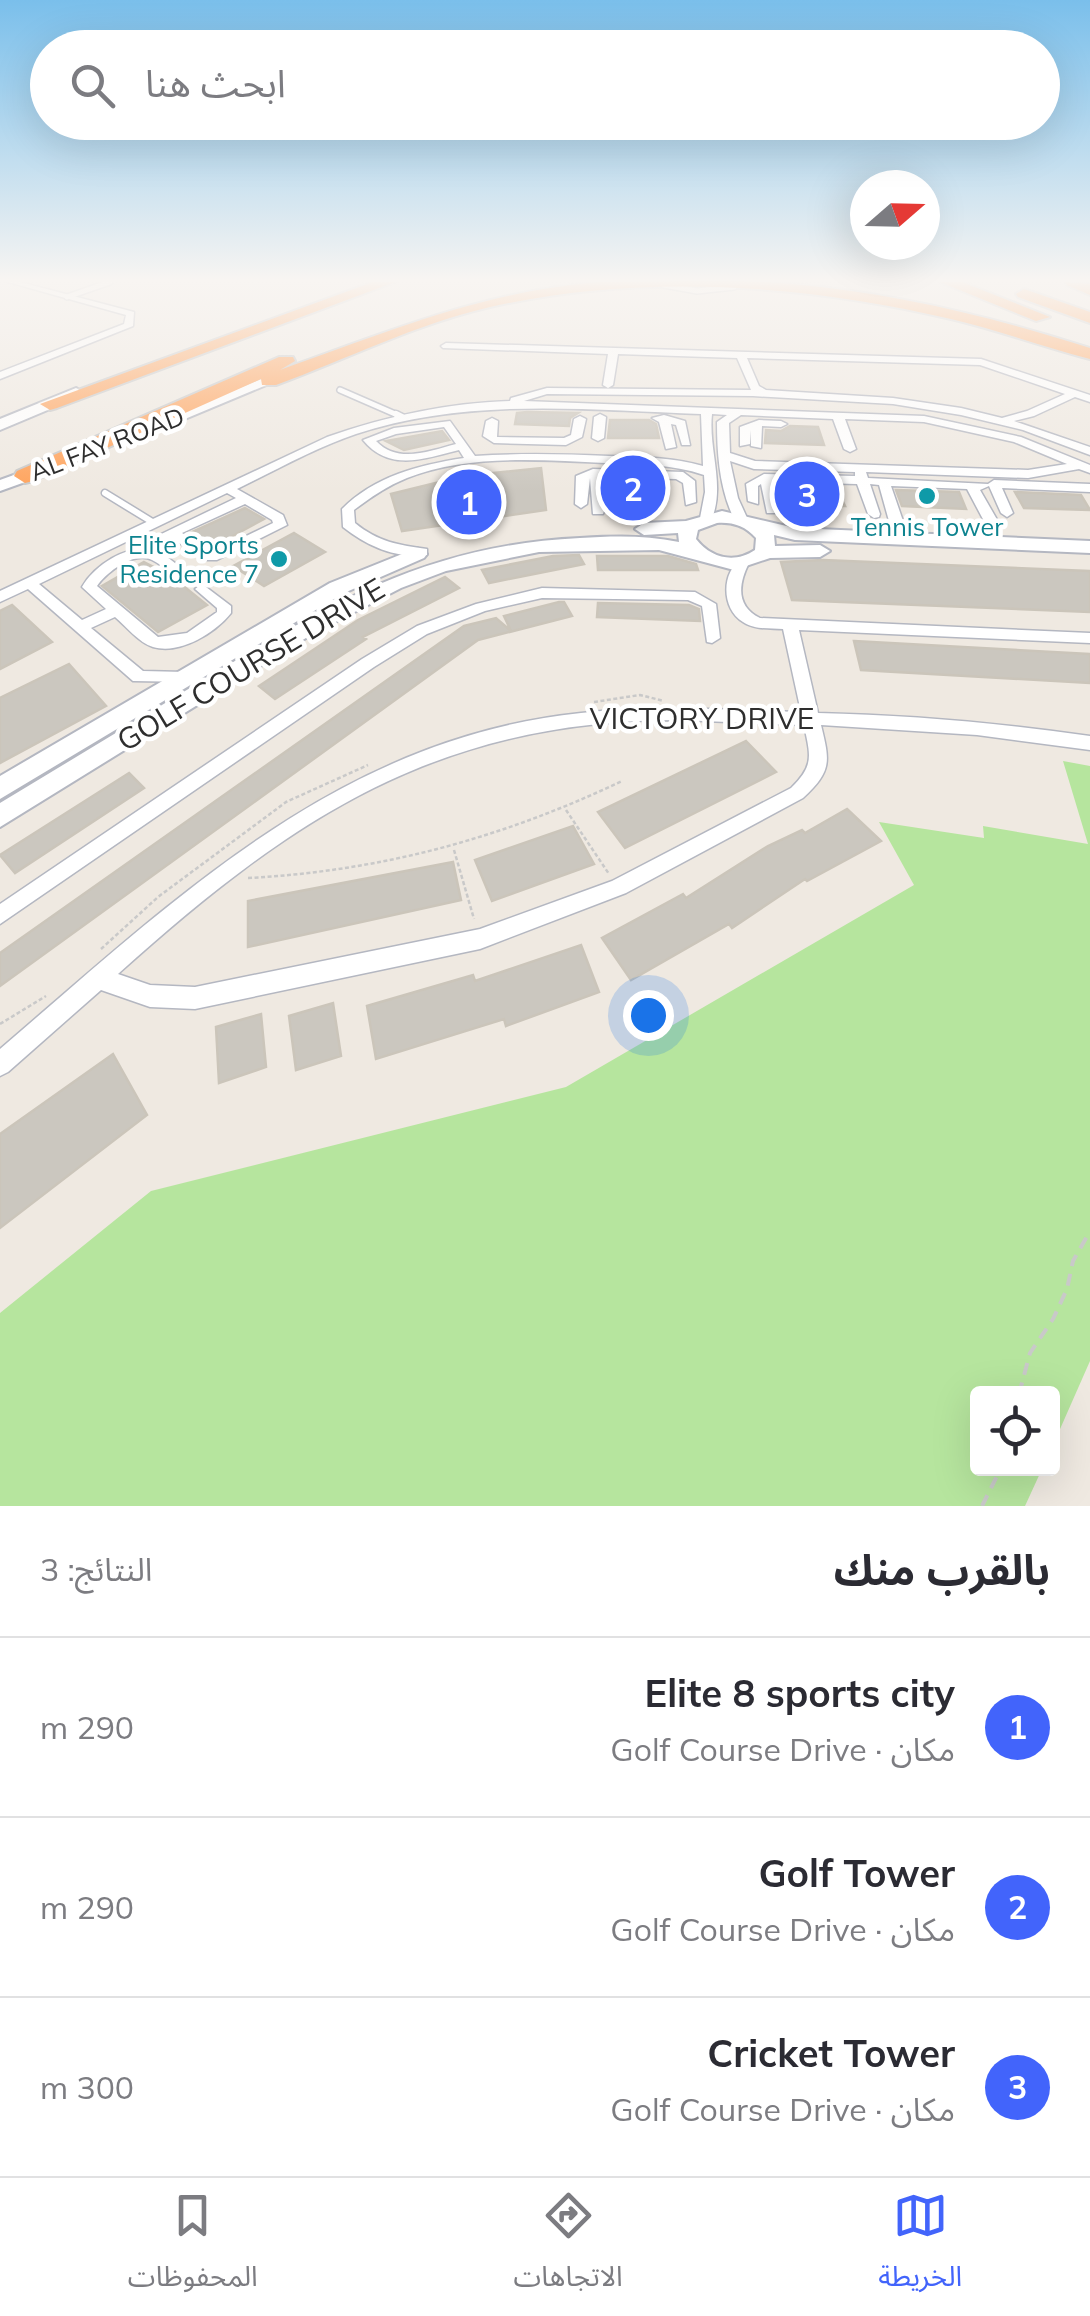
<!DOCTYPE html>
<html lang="ar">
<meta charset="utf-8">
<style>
:root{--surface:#fff;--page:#f7f7f7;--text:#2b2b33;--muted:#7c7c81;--line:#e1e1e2;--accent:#4264fb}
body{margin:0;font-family:Mulish,"Noto Sans Arabic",sans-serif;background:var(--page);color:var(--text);direction:rtl}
.controls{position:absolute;right:30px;bottom:30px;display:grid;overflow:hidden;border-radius:10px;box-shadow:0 10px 40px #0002}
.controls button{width:90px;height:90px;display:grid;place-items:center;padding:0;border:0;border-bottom:2px solid var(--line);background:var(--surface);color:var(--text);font:50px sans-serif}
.compass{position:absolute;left:850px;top:170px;width:90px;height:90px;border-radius:50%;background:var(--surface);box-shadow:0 10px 40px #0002;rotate:70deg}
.you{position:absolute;left:648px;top:1015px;width:35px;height:35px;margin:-25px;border:8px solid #fff;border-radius:50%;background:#1a73e8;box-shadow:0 0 0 15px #1a73e833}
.badge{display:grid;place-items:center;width:65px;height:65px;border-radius:50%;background:var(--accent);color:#fff;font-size:32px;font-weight:700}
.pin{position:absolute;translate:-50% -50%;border:5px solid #fff;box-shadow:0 2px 10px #0006}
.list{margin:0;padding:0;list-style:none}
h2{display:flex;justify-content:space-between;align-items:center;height:130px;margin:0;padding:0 40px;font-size:42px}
h2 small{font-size:32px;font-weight:400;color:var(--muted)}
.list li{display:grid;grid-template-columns:65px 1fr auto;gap:30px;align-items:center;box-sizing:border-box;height:180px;padding:0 40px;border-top:2px solid var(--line)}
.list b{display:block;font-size:38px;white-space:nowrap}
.list p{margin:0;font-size:32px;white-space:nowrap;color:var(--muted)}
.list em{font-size:32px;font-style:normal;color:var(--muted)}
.icon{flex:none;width:55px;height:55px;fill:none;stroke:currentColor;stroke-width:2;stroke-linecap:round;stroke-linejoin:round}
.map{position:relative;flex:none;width:1090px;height:1506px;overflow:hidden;direction:ltr}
.search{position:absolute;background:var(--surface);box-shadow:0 10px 40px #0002;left:30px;right:30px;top:30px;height:110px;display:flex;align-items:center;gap:25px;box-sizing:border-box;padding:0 35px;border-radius:55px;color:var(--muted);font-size:38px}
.sheet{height:670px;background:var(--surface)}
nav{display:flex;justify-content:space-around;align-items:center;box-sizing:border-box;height:140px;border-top:2px solid var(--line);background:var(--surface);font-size:28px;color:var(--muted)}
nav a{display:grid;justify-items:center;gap:5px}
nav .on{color:var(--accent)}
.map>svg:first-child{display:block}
.green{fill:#b6e59e}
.building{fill:#cbc7bf;stroke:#cbc5ba;stroke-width:2.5}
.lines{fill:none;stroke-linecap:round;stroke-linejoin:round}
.lane-far1-casing{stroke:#b4b7c1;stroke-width:8}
.lane-casing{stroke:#b4b7c1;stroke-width:9}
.street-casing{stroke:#b4b7c1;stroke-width:3}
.secondary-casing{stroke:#b4b7c1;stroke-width:4}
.highway-casing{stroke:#c9c9c9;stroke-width:4}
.path-far1{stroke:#c9c9c9;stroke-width:2.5;stroke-dasharray:4 2.5;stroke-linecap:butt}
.path{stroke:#c9c9c9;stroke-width:4;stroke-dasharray:12 8;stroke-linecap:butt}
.lane-far1{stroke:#fff;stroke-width:5}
.lane{stroke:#fff;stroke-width:6}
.street{fill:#fff;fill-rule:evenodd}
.secondary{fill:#fff;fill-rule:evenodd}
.highway{fill:#ffa35c;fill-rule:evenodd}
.culture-dot{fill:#0f9aa8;stroke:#fff;stroke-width:4}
.labels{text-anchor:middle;stroke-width:9;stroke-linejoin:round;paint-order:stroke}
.far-street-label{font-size:25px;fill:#2e2e2e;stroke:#fff}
.far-culture-label{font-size:25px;fill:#0d838f;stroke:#fff}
.street-label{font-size:30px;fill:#2e2e2e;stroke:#fff}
</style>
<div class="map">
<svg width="1090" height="1506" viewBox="0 0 1090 1506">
<rect width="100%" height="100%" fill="#efe9e1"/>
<!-- green -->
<path class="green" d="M1063 761 1090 766V1361L1053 1445 1052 1394H978V1468L1042 1469 1025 1506H0V1313L151 1191 566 1087 914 885 879 822 984 838 983 826 1088 844Z"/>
<!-- building -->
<path class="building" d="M517 413 527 412 578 413 570 418 569 426 515 424Z
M610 420H649L656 424 659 438H608Z
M790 426 818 427 824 445 765 443 766 430 781 431Z
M442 431 449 440 404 450 386 441Z
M541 468 546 510 402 531 391 494 464 476Z
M606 481 663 482 664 500 607 498Z
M779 486 836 487 845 506H781Z
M896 490 959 492 966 509 902 506Z
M1015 492 1081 495 1090 510 1024 508Z
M245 508 264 519 212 547 190 533Z
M294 533 325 552 264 586 233 566Z
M579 555 584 564 489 583 482 570 553 556Z
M597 556H668L696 564 698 570H598Z
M823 560 1090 571V612L792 600 781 562Z
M144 562 171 576 207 605 158 632 102 586Z
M445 577 459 588 363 637 366 639 275 699 259 686 358 620Z
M559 602H564L572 616 478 640 0 986V953L464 626 496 618 511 631 504 616Z
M598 603 689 605 699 609 700 621 597 617Z
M12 605 52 642 0 669V611Z
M854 641 1090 654V683L861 670Z
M69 664 106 706 0 763V698Z
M746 741 776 772 625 848 598 812Z
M129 773 144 788 15 873 0 855Z
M847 809 881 841 807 881 805 879 732 928 729 924 631 980 602 938 683 894 686 898 768 846 802 830 805 833Z
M573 826 594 864 492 901 475 860Z
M453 862 461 900 248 947V901Z
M581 945 599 992 506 1026 504 1019 376 1059 367 1006 473 975 475 981Z
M333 1003 341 1056 296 1070 289 1016Z
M261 1014 266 1067 219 1083 216 1027Z
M113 1054 147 1115 0 1228V1134Z"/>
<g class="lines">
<defs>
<path id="lane-far1" d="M664 285 697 291 734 287
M67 297 110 282
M340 390 402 417"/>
<path id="lane" d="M396 414 402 417
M105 493 154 523"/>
<path id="street" d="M8 282H20L134 312 133 326 0 379V372L124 324 126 315Z
M446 343 981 359 1090 395V402L1075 397 1034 416 1014 421 1090 447V455L1023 430 961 415 893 404 753 396 547 394 524 401 924 416 1021 437 1090 465V473L1079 469 1028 478 866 472 868 478 988 484 994 480 1090 484V492L1002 488 1013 513 1007 517 1001 513 989 486 980 490 999 523 992 527 985 523 967 489 891 486 903 521 896 525 889 521 879 485 870 484 880 514 879 517 874 518 868 514 857 484 777 482 772 487 778 510 777 513H767L761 484 758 486V504L748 501 746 484 764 474 855 476V472L754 469 730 461 738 498 748 520 741 524 736 523C720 492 717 457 717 422L727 415 712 414C708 450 726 486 711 521L706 522 700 518 705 492 704 475C672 464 639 464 605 463 541 460 468 454 407 478 387 486 371 497 354 510L355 523C378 542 399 545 427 549V555C396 559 367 546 343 527L342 509C375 476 419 465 464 458L459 450C424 459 389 472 363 440L394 428 450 421 475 456C520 453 564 454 609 456 641 457 672 457 703 466L701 414C585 410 468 397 356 434 315 448 276 470 237 489L283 515 287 525 217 560H207L171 538 160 542 153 538 236 498 227 493 39 584 82 620 106 609 82 587C94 566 126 544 152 550 163 553 171 560 180 567V573C167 574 163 565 152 560 134 551 107 572 97 586L158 637 187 633 217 612V608L195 589 202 584 231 606V613C215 633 180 655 153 647 139 643 126 626 115 617L91 628 143 671 185 672 191 674 193 678 191 682 133 681 28 589 0 602V591L327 437C387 416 447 403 510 401L511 398 547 388 751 390 737 358 618 354 613 385 608 388 603 385 608 354 443 348 441 346ZM747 358 980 365 1065 394 1027 411 1002 418 961 408 893 398 766 390 759 386ZM741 415 833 419 844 449 850 452 856 449 845 419 924 422 1014 442 1067 464 1028 470 755 461 730 453 729 423ZM444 427 456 444C429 451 398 464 376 441L396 434ZM245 504 272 520 273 523 213 552 182 533Z
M600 414 606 417 604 438 598 441 592 438 594 417Z
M664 415 685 421 690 445H682L676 425 671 424 676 447 666 449 659 422 652 418Z
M580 416 586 419 582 437 566 445 494 443 483 436 486 421 492 418 498 421 497 437 564 438 571 435 574 419Z
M759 420 781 421 787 424 781 427 762 426 761 448 751 446V430L750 444 740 446V427Z
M593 469 683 472 695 481 696 502 686 505 683 483 676 479 602 477 604 511 603 514H593L590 478 587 504 581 508 575 504 576 476Z
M742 559 749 563C738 585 736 606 760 618L1090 633V643L799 630 818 713C909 715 1000 723 1090 736V750L977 735 821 725C830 762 832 771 803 798L626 893 480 949 195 1009 150 1007 101 990 8 1072 0 1076V1049C175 899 340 738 581 713 654 705 728 710 801 712L783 629C770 628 755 630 743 622 721 609 721 571 742 559ZM679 720 804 725C810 755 815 765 791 788L612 881 480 929 195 987 150 985 118 974C291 818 438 720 679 720Z
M542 588 695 592 716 604 720 638 712 643 707 642 702 606 688 600 542 598 485 611 427 634 374 667 0 924V904L362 659 417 626 476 604Z"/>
<path id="secondary" d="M264 378 276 381 137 439 123 436Z
M76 388 84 393 81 396 0 430V419Z
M47 463 53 464V472L0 491V480Z
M722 511 795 528 1090 541V553L795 540 774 535 775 546 820 545 830 551 820 557 770 558 734 570 659 550 539 552 446 571 401 588 314 633 0 827V803C65 764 130 724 195 685 324 607 425 545 580 538 613 536 646 535 679 542L678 533 644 535 635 529 644 523 686 521ZM717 523C733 522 745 526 756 538L755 550C734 564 711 558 696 539L698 530Z
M417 548 427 554 424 558 344 593 0 799V776L330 583Z"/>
<path id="highway" d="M373 282H395L57 408 50 410 40 404Z
M601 282C665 282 729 278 792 284 894 293 993 317 1090 348V359C1043 347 998 330 951 319 804 284 639 273 490 307 416 324 347 359 276 385H262L261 379 33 481 25 483 14 476 17 471 279 357H293L295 361 280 370C390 331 484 291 601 282Z
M940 282H962L1050 317 1036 321Z
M1065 282 1090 284V295L1067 285Z
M1024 289 1090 312V323L1018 297 1016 294Z"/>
</defs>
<!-- lane-far1 casing -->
<use href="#lane-far1" class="lane-far1-casing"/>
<!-- lane casing -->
<use href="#lane" class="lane-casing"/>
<!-- street casing -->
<use href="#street" class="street-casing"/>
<!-- secondary casing -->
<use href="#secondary" class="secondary-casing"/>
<!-- highway casing -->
<use href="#highway" class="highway-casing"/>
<!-- path-far1 -->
<path class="path-far1" d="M594 702 640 695 664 701
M566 810 609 874
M454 850 474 919
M248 878C381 871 502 838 622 781
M101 949 158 897 286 802 368 765
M0 1024 46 996"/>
<!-- path -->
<path class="path" d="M1019 1394 1030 1353 1053 1319 1067 1289 1073 1261 1090 1231
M982 1506 1001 1468"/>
<!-- lane-far1 -->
<use href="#lane-far1" class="lane-far1"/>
<!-- lane -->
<use href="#lane" class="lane"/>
<!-- street -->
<use href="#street" class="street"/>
<!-- secondary -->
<use href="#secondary" class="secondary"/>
<!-- highway -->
<use href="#highway" class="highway"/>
</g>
<!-- sky -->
<linearGradient id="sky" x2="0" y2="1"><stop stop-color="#7abfeb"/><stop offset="0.57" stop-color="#f8f5f2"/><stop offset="1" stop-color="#f8f5f2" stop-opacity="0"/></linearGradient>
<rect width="1090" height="492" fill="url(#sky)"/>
<!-- markers -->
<g class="culture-dot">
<circle cx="927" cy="496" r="10"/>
<circle cx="279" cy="559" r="10"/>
</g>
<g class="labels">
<!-- far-street labels -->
<g class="far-street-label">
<text transform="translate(107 444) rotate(-21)" y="9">AL FAY ROAD</text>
</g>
<!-- far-culture labels -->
<g class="far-culture-label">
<text x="927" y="536">Tennis Tower</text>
<text x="259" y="554" text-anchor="end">Elite Sports<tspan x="259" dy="29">Residence 7</tspan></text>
</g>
<!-- street labels -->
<g class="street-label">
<text transform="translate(251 665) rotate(-31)" y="10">GOLF COURSE DRIVE</text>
<text x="702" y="729">VICTORY DRIVE</text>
</g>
</g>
</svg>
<div class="controls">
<button><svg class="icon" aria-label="locate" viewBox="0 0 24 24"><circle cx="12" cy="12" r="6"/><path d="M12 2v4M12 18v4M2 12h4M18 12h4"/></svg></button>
</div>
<svg class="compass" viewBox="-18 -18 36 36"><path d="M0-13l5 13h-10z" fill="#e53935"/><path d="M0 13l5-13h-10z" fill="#7c7c81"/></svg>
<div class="you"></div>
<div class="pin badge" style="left:469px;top:502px">1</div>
<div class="pin badge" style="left:633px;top:488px">2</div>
<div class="pin badge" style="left:807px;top:494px">3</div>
<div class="search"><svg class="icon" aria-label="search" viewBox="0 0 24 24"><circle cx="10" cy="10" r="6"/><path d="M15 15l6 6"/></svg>ابحث هنا</div>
</div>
<section class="sheet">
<h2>بالقرب منك<small>النتائج: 3</small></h2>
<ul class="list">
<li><span class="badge">1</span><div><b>Elite 8 sports city</b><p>مكان · Golf Course Drive</p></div><em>290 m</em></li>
<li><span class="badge">2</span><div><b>Golf Tower</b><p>مكان · Golf Course Drive</p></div><em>290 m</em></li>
<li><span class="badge">3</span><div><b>Cricket Tower</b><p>مكان · Golf Course Drive</p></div><em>300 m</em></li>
</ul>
</section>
<nav>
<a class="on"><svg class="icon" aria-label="map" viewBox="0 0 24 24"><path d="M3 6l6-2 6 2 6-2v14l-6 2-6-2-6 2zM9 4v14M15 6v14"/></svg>الخريطة</a>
<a><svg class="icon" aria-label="directions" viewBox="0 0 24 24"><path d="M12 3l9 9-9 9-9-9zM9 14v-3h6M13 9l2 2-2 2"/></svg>الاتجاهات</a>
<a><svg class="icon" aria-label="saved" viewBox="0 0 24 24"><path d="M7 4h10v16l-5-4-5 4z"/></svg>المحفوظات</a>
</nav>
